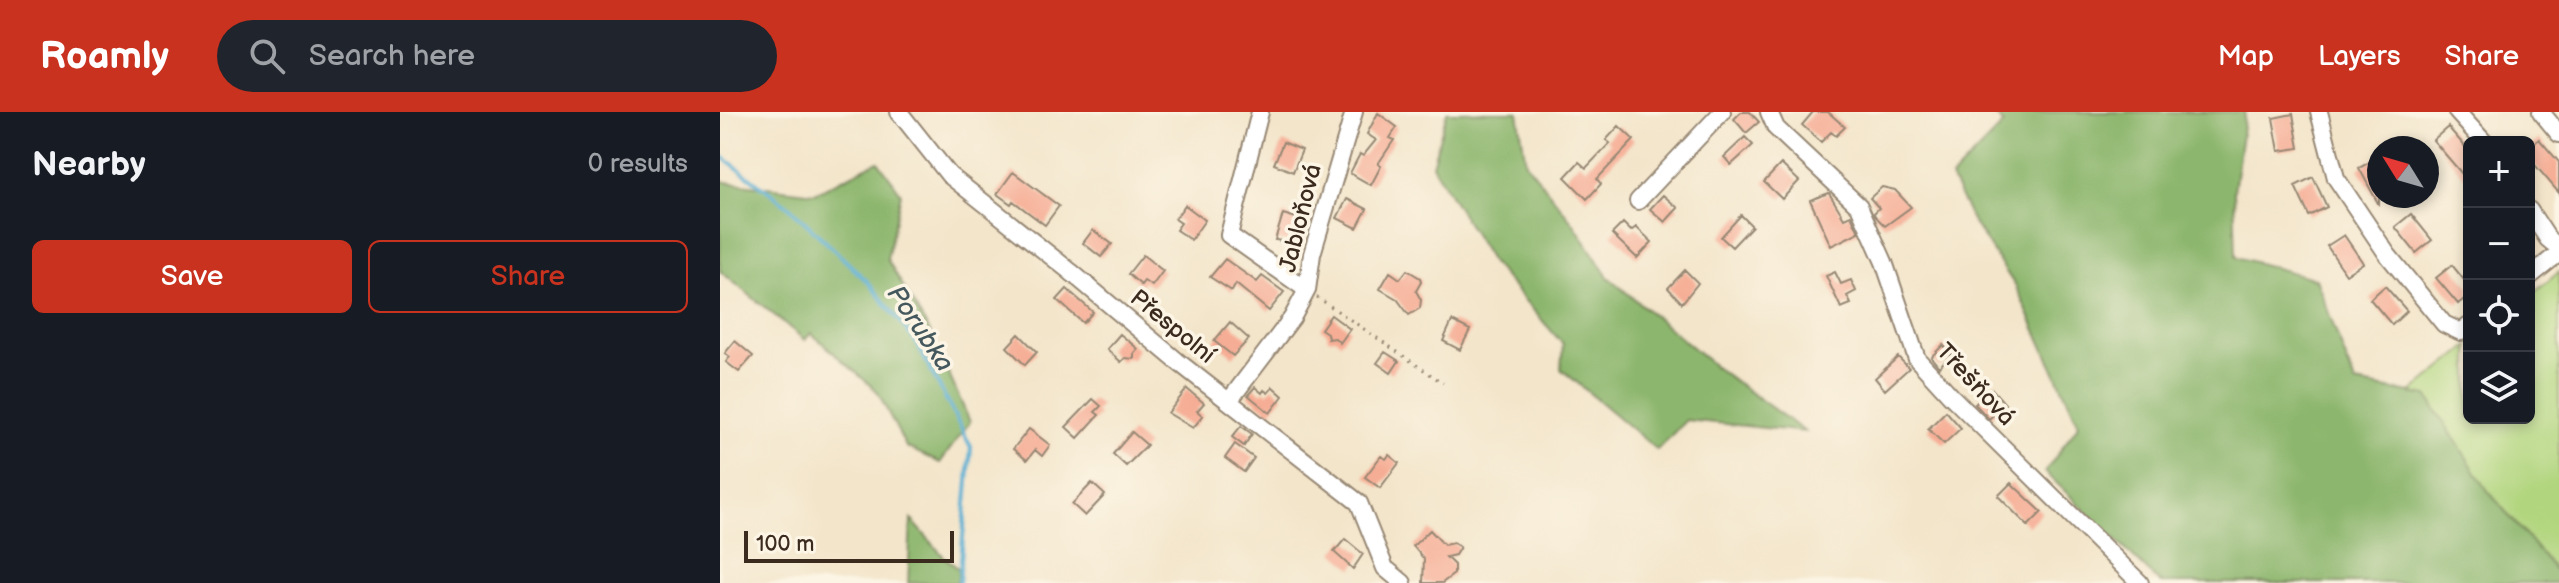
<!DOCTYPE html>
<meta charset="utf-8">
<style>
:root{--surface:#171b24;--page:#20242c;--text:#f1f3f6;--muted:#9ea1a6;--line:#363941;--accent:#c8321e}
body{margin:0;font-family:"Balsamiq Sans",sans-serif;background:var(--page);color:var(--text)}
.controls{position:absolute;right:24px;top:24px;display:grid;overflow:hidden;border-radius:12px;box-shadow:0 4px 12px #0003}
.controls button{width:72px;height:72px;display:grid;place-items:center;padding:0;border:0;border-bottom:2px solid var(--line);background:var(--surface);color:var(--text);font:40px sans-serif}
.compass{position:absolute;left:1647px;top:24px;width:72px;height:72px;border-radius:50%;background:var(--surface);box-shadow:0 4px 12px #0003;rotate:307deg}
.scale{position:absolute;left:24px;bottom:20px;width:210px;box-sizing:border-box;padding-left:8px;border:4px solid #3b2a1e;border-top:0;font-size:22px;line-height:28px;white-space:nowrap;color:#3b2a1e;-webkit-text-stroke:6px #fcf5e5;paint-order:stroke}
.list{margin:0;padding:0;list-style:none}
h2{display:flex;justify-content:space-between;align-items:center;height:104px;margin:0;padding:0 32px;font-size:34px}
h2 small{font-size:26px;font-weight:400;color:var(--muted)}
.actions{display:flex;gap:16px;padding:24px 32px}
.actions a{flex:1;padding:18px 0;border:2px solid var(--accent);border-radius:12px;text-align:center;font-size:28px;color:var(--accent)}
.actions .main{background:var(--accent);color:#fff}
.icon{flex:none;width:44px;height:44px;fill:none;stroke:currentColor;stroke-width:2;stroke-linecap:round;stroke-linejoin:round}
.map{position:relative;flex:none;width:1839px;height:471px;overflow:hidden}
header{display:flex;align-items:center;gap:48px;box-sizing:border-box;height:112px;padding:0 40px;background:var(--accent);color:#fff}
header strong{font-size:38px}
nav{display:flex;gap:44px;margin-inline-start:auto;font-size:28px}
.search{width:560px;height:72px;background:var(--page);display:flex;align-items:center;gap:20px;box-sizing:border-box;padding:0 28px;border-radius:44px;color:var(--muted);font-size:30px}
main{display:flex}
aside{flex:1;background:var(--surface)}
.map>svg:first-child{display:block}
.green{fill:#b1d57e;stroke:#76804e;stroke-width:2}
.forest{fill:#8cb66d;stroke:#647046;stroke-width:2}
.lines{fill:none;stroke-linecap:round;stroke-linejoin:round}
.stream{stroke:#56add2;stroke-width:4}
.building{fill:#f6ad95}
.street-casing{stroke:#978874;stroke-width:20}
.path{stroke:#978874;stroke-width:3;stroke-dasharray:2 6;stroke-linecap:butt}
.street{stroke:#fff;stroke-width:16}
.labels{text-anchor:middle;stroke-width:7;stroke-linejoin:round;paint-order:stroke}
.street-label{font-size:24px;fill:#3b2a1e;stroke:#fcf5e5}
.water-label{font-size:26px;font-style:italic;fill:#44585d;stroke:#fcf5e5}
</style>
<header>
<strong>Roamly</strong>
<div class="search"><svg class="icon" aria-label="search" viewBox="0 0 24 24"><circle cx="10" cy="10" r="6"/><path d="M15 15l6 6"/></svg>Search here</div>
<nav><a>Map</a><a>Layers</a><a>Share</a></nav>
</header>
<main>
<aside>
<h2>Nearby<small>0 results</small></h2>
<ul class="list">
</ul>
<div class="actions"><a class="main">Save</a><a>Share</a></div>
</aside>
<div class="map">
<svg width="1839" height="471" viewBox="0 0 1839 471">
<rect width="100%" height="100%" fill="#fcf5e5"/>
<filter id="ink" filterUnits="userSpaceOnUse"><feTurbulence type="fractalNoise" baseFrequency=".0125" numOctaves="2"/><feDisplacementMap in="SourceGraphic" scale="16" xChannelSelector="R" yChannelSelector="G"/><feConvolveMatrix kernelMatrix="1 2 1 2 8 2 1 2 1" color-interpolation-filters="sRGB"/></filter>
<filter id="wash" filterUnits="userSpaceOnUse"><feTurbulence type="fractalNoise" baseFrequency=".006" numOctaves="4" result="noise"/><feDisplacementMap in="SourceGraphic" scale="32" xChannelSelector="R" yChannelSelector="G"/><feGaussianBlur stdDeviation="1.8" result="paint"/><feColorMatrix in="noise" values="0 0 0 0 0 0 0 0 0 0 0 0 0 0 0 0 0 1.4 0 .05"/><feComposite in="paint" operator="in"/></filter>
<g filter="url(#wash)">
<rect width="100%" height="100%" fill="#f3e5ca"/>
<!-- green -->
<path class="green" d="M1839 160V463L1768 379 1691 281 1749 234V306H1809V185Z"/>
<!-- forest -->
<path class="forest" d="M727 0H798L806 51 854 112 888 165 998 257 1085 320 966 308 937 338 841 257 843 232 771 150 712 53Z
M1271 0H1525L1514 79 1516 145 1596 167 1635 271 1707 284 1768 379 1839 463V471H1440L1325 360 1359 312 1296 175 1252 108 1231 66 1284 12Z
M158 49 181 81 167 147 211 222 250 310 220 351 186 335 157 279 91 221 85 228 0 159V67L5 70 95 81Z
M191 407 224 445 239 457 237 471H188Z"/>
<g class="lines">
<!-- stream -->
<path class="stream" d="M0 43 68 94 149 171 196 230 251 335 239 471"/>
</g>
<g id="blocks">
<!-- building -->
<path class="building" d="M1021 0H1030L1039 10 1026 21 1014 7Z
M1093 0H1108L1125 15 1116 24 1111 20 1101 30 1082 13Z
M658 1 677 15 670 26 674 28 658 52 661 54 651 73 630 61 640 42 643 44 656 28 647 22Z
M1573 2 1579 36 1559 39 1553 6Z
M899 14 914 28 877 67 881 72 867 87 845 65 859 50 866 56 890 31 886 28Z
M1728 15 1749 39V70L1713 28Z
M1025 25 1033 33 1011 53 1004 45Z
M1819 27 1839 50V81L1809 46V36Z
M563 30 582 38 573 60 554 52Z
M1659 45V93L1639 56Z
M1061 52 1079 69 1062 87 1044 70Z
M293 60 339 94 325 113 293 89 291 92 277 82Z
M1593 65 1607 95 1589 104 1575 74Z
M1162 75 1175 78 1191 95 1165 114 1155 104 1154 101 1159 96 1150 86Z
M1109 81 1124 106 1131 103 1139 120 1111 134 1090 88Z
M943 83 958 96 945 110 930 97Z
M627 87 647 97 637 116 617 106Z
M465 93 485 108 471 128 456 118 461 111 455 107Z
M563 102 583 108 576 131 555 128Z
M1691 102 1712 128 1696 141 1675 115Z
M1021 103 1032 114 1012 135 1001 125Z
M903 111 911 119 916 115 932 130 917 146 892 122Z
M373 118 392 132 381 145 363 131Z
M1624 123 1643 151 1626 162 1607 134Z
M423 143 443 159 432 174 424 169 421 173 408 162Z
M505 147 537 170 542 164 564 180 549 199 516 172 512 179 490 165Z
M1732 153 1749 174V183L1738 192 1716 166Z
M687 158 700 166 701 170 696 179 701 188 700 196 689 203 677 187 660 177 670 160 680 167Z
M965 158 978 171 962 191 948 176Z
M1115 160 1121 172 1131 168 1136 179 1127 184 1131 192 1121 196 1106 164Z
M1665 174 1687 199 1672 213 1650 187Z
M347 177 373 200 363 211 337 188Z
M611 203 630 217 620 231 615 226 608 227 607 221 601 217Z
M732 209 750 218 740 238 723 229Z
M510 210 529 227 513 244 494 229Z
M299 222 317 240 305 253 287 235Z
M400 222 418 237 414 242V247L405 246 401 250 387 237Z
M15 229 33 244 19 260 6 250 10 245 5 241Z
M1223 233 1232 242 1219 255 1211 245Z
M665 240 679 249 671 261 657 251Z
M1178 245 1189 256 1165 278 1155 266Z
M535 275 542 281 544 278 548 281 553 275 563 284 550 301 528 283Z
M467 277 484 291 477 299 483 304 473 316 448 301Z
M1272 277 1285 292 1269 307 1255 292Z
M373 287 381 294 375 300 379 303 358 326 346 315Z
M1226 299 1241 316 1224 332 1208 317Z
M521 314 532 322 524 334 512 325Z
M309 317 330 333 322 344 315 338 307 348 293 337Z
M412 320 427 333 406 354 393 342Z
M515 332 534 346 524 360 505 346Z
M669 343 679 351 660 376 645 365 661 344 666 347Z
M372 371 385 383 365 404 352 392Z
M1291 371 1322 400 1308 414 1278 384Z
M710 418 724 433 733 431 740 435 735 443 726 445 734 453V462L722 471H703L704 447 693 434Z
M625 427 643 442 633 457 614 440Z"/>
</g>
</g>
<g filter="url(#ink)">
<use href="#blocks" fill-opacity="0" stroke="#978874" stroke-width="2"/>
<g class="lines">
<defs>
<path id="street" d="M179 0 229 63 351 160 457 249 639 391 665 456 683 471
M540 0 509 123 587 178
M1049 0 1056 16 1139 94 1164 150 1197 247 1231 284 1420 471
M1599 0 1616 66 1667 142 1724 212 1741 220 1749 214
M1737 0 1764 30
M1821 0 1839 22
M918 89 1002 0
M1809 98 1828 127 1839 136
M1809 165 1839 141
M509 289 572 206 587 178 592 142 634 0"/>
</defs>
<!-- street casing -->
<use href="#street" class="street-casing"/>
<!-- path -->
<path class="path" d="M597 185 723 271"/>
<!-- street -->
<use href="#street" class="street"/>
</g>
</g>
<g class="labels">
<!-- street labels -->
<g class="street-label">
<text transform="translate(580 106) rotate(-76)" y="8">Jabloňová</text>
<text transform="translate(453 214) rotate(39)" y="8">Přespolní</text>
<text transform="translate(1256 272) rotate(47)" y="8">Třešňová</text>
</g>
<!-- water labels -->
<g class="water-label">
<text transform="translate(201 216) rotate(56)" y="9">Porubka</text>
</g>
</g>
</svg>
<div class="controls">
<button>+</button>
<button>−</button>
<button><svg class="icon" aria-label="locate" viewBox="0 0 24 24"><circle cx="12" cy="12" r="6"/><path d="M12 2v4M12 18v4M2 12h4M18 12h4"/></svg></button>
<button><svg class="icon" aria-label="layers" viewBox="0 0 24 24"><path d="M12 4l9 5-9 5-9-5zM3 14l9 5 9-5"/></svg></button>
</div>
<svg class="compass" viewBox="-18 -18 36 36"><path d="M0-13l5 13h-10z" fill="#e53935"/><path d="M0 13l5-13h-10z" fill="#9ea1a6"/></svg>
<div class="scale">100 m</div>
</div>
</main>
